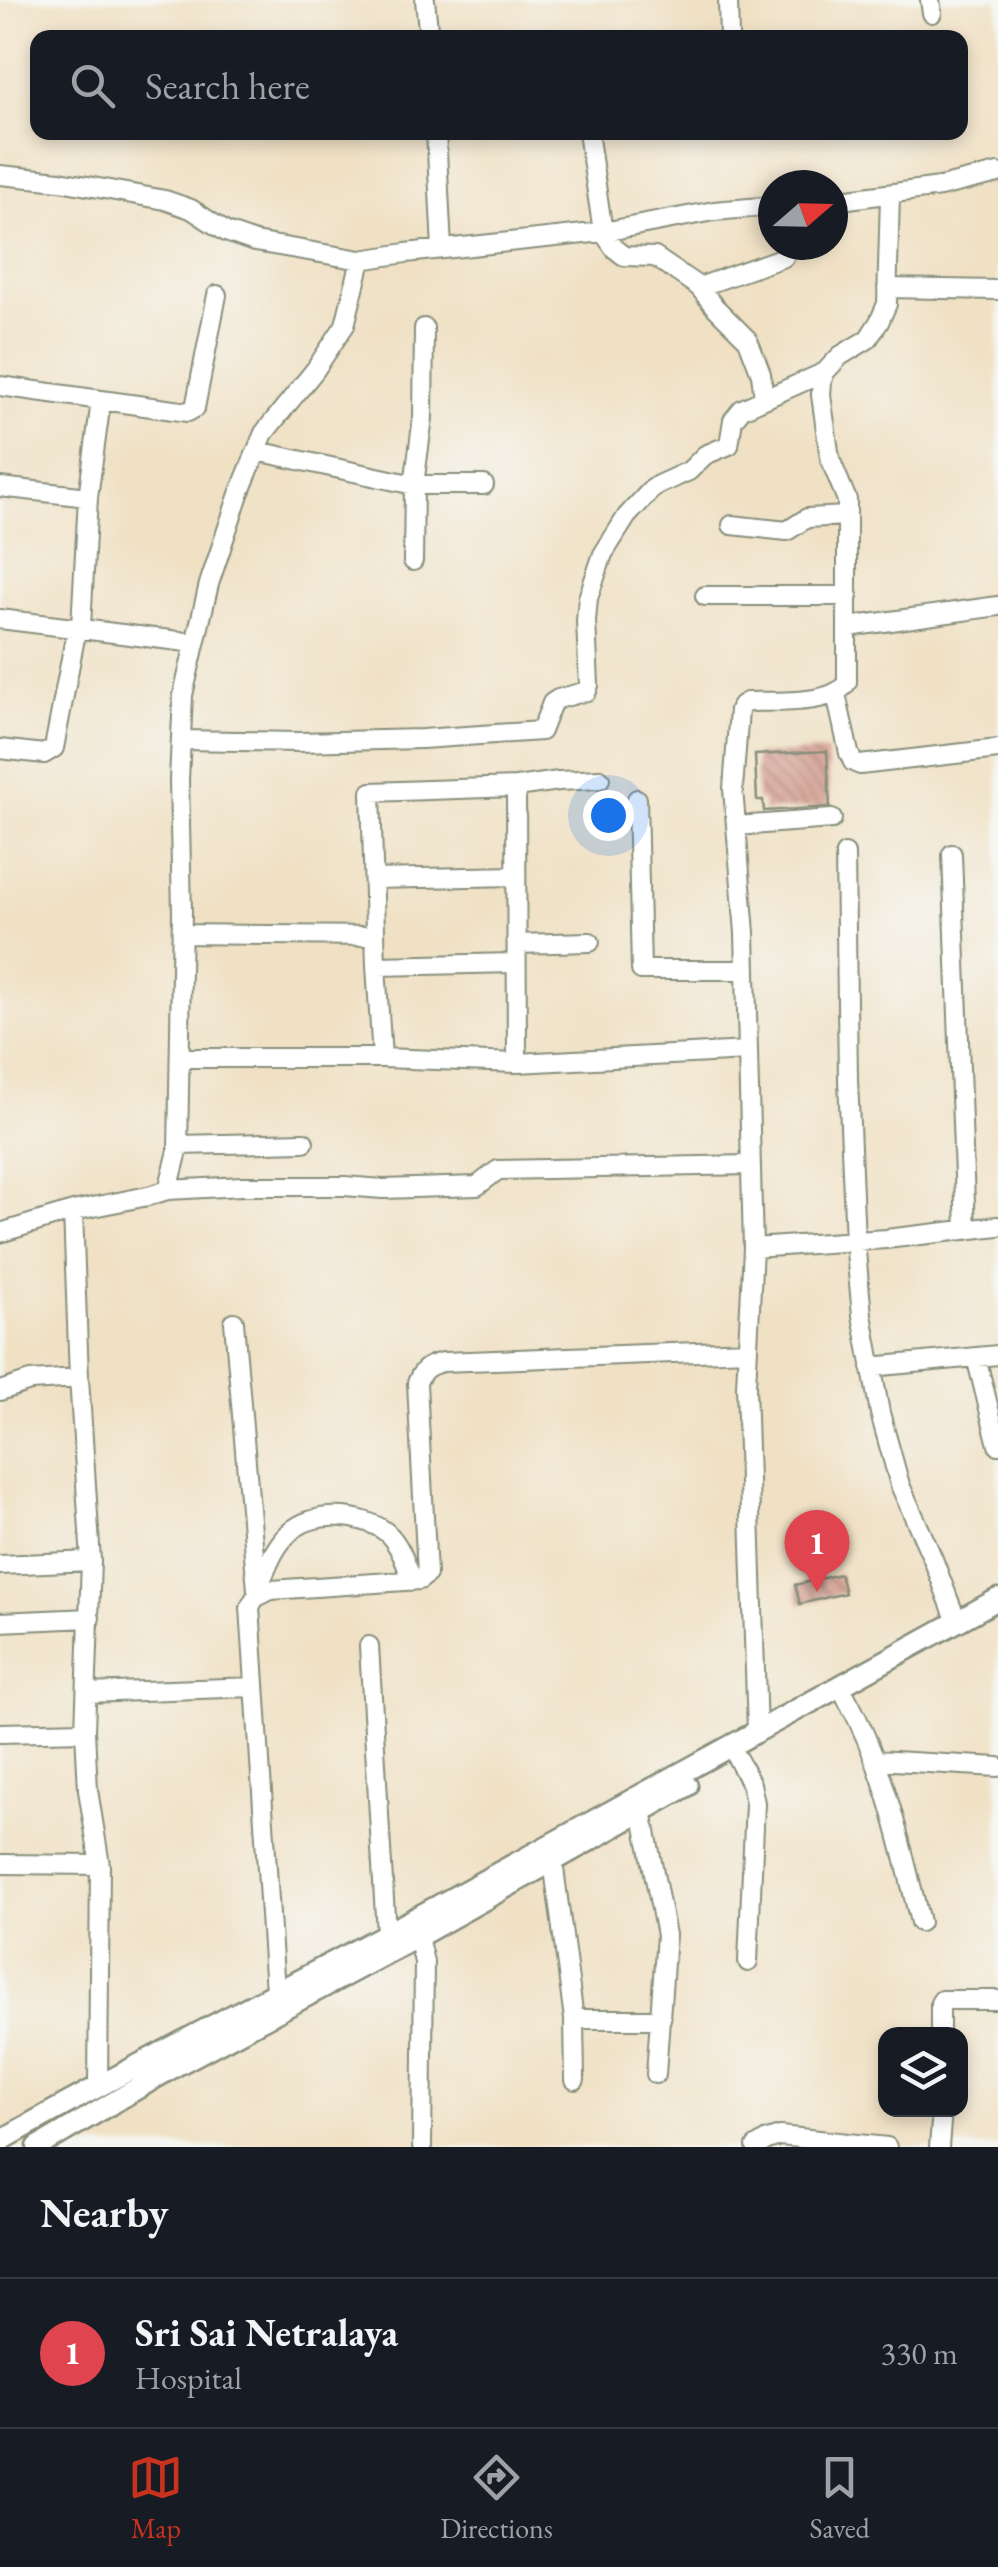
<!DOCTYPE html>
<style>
:root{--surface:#171b24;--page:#242831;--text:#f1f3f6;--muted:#9ea1a6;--line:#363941;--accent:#c8321e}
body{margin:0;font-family:"EB Garamond",serif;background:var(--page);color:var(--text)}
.controls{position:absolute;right:30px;bottom:30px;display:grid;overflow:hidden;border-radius:20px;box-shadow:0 5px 15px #0003}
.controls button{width:90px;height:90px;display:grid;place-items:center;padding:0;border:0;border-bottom:2px solid var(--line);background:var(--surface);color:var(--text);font:50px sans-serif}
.compass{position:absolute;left:758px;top:170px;width:90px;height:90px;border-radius:50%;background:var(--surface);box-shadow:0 5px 15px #0003;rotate:70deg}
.you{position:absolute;left:608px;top:815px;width:35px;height:35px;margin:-25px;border:8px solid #fff;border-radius:50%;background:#1a73e8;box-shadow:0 0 0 15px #1a73e833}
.badge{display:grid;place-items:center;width:65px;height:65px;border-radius:50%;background:var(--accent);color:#fff;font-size:32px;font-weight:700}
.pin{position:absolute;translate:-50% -82px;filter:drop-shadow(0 2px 5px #0008)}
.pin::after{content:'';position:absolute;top:52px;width:35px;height:30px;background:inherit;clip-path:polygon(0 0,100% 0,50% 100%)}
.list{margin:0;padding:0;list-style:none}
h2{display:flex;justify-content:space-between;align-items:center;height:130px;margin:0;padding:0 40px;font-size:42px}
h2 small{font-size:32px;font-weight:400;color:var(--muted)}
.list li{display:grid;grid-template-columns:65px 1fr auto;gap:30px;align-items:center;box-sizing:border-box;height:150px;padding:0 40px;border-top:2px solid var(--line)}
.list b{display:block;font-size:38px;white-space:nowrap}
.list p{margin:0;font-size:32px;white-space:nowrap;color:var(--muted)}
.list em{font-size:32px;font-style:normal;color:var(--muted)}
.icon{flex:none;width:55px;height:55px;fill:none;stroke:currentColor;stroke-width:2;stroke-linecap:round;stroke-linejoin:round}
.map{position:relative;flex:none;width:998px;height:2147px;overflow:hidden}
.search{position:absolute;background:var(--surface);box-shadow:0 5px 15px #0003;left:30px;right:30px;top:30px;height:110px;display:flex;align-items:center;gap:25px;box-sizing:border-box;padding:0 35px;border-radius:20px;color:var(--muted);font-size:38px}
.sheet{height:280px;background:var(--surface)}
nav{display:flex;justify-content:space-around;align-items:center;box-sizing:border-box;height:140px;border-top:2px solid var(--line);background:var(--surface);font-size:28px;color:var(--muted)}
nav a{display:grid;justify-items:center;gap:5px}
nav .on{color:var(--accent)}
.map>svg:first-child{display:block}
.building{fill:url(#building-back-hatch)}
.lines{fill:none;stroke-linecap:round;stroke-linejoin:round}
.minor-casing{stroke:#888f7c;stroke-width:22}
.major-casing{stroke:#888f7c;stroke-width:25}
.minor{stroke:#fff;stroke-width:18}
.major{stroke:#fff;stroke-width:20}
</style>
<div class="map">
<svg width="998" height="2147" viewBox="0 0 998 2147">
<defs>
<pattern id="building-back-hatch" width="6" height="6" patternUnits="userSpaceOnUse" patternTransform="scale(2.5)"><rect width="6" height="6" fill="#d49c8e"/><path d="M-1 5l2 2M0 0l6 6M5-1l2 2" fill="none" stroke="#ab8075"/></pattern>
</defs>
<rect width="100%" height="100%" fill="#f6f6f2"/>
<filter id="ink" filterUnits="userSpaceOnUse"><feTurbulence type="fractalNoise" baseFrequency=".01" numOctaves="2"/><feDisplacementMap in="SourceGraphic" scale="20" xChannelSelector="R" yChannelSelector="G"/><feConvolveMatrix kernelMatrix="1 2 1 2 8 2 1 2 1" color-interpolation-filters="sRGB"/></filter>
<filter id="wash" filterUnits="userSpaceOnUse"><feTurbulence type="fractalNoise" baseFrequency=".0048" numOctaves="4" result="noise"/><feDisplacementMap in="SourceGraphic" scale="40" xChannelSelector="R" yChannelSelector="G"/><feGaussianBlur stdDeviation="2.25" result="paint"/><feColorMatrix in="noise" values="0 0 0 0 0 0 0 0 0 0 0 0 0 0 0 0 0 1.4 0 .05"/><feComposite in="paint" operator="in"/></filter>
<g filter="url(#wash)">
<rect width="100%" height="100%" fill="#f0e1c5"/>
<g id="blocks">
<!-- building -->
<path class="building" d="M827 751 830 807 764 811 763 800H757L755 755Z
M840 1574 845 1593 800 1604 795 1585Z"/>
</g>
</g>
<g filter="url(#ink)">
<use href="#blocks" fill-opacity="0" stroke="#888f7c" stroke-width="2.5"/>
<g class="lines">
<defs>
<path id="minor" d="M425 0 429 38
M728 0 729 38
M930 0 932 13
M436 132 442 249
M588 132 603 232 615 249 624 256 655 257 699 287 714 306 748 340 761 374 764 398
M0 175 60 181 165 200 191 209 226 232 255 242 361 260 406 253 603 232 714 211 773 206
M833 201 940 187 998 173
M699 287 784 257 786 251 785 245
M887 288 998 290
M0 386 188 412 195 408 217 295
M257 451 414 485H484
M0 487 88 497 101 401
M732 525 787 531 807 518 847 516
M413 561 414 485 423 417 424 328
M705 596H848
M0 619 195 643
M81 627 88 497
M848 627 998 606
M836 694 849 753 853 762 860 765 998 749
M181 740 298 742 422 739 541 731 552 703 558 699 587 691 589 685 586 621 588 598 603 554 627 516 651 490 658 485 689 471 705 455 729 445 733 420 742 409 825 372
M0 749 44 754 54 748 77 627
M600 779 559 781 516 787 517 1063 748 1051
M637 799 641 970H746
M736 826 832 819
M845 854 848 1079 855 1241 862 1315 880 1413 900 1485 933 1559 957 1622
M952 854 966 1230
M374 879 516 876
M182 934 375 936
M517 944 590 942
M376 966 516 963
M180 1058H382L517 1063
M382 1058 376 966 371 792 516 787
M178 1145 304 1142
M168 1190 242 1186H344L383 1189 477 1186 498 1170 751 1165
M0 1233 73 1211
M753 1248 886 1239 998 1226
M234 1322 257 1590
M976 1357 998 1445
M871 1367 998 1355
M0 1391 30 1381 79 1378
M0 1565 91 1561
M258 1588C267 1568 273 1548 289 1533 312 1510 362 1513 386 1532 400 1544 406 1564 412 1581
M0 1622 90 1618
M369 1646 386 1933
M87 1693 254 1687
M846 1697C885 1767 901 1845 920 1922
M0 1733 85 1731
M757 1733 746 1386 753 1248 745 933 733 789 739 710 742 705 747 702C773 701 834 706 847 682V500L830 459 821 395 822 381 825 372 840 356 868 339 879 322 887 304 890 195
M737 1758 751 1784 755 1803 748 1962
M876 1760 998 1767
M642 1811 666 1935 656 2074
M553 1861 574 2019 575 2080
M0 1864 100 1865
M415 1924 424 1962 422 2147
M275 1992 250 1607 255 1598 271 1590 420 1580 427 1574 417 1383C422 1369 429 1365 443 1362L748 1350
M574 2019H661
M940 2034V2003L942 2000H998
M98 2085 100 1865 88 1790 85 1731 91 1561 79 1378 73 1211 148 1196 168 1190 178 1151 182 912 179 780 183 695 209 584 239 494 264 433 315 370 345 325 361 260
M756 2147 767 2140 780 2136 887 2147
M939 2147 942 2110"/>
<path id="major" d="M0 2141C136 2063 277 1994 414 1919 608 1812 804 1707 998 1599
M38 2147 177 2065 419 1936 687 1786"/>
</defs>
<!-- minor casing -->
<use href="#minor" class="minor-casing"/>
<!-- major casing -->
<use href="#major" class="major-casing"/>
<!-- minor -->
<use href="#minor" class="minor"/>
<!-- major -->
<use href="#major" class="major"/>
</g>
</g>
</svg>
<div class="controls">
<button><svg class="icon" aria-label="layers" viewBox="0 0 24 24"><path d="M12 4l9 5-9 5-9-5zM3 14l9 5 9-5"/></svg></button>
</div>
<svg class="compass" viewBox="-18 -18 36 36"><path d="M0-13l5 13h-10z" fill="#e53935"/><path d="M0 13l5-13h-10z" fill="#9ea1a6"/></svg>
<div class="you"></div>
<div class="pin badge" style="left:817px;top:1592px;background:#e0444e">1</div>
<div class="search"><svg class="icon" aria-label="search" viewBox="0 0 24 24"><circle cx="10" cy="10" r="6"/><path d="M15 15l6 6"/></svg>Search here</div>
</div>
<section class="sheet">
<h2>Nearby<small></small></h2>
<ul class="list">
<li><span class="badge" style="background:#e0444e">1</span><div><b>Sri Sai Netralaya</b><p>Hospital</p></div><em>330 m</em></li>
</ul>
</section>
<nav>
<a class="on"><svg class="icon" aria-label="map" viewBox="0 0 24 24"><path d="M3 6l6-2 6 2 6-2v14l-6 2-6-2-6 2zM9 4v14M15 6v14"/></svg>Map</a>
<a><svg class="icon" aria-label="directions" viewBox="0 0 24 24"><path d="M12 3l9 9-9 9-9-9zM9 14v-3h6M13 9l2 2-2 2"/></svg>Directions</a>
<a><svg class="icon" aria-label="saved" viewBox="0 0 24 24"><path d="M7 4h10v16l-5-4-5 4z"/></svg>Saved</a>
</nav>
